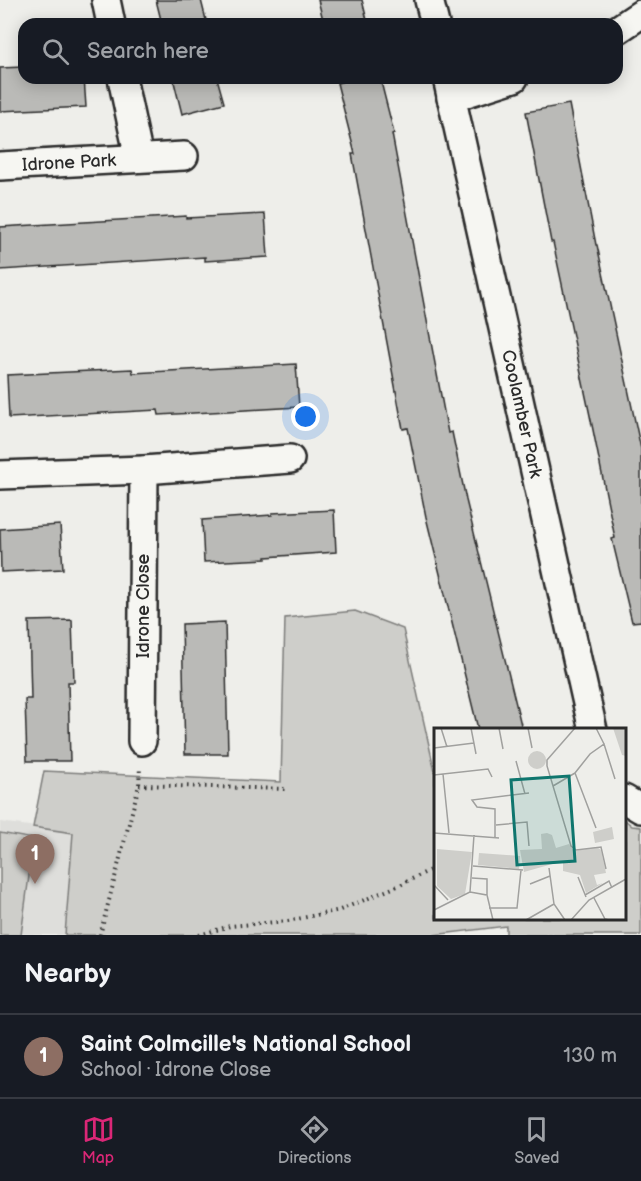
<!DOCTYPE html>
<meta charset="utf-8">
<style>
:root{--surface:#171b24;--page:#242831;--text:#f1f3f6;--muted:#9ea1a6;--line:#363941;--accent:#db2777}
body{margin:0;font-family:"Balsamiq Sans",sans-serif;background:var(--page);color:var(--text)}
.you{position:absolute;left:306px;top:417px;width:21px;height:21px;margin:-15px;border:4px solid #fff;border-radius:50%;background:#1a73e8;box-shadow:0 0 0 9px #1a73e833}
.badge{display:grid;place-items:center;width:39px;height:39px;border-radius:50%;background:var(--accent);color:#fff;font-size:20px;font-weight:700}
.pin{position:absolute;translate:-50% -50px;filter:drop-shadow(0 2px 3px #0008)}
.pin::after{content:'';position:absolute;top:32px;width:21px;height:18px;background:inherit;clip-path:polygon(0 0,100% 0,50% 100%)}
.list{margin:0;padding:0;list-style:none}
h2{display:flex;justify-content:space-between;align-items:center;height:78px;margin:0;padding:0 24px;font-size:26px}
h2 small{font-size:20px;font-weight:400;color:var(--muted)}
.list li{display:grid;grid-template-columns:39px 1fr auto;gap:18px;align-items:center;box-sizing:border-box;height:84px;padding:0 24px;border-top:2px solid var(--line)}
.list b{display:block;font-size:22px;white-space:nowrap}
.list p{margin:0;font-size:20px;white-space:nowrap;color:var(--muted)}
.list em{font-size:20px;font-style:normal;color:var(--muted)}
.icon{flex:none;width:33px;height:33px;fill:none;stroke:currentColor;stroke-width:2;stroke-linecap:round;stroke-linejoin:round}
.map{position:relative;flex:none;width:641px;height:935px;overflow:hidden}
.search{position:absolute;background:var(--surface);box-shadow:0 3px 15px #0003;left:18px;right:18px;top:18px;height:66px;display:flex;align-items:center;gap:15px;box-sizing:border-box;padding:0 21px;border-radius:18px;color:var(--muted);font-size:22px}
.sheet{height:162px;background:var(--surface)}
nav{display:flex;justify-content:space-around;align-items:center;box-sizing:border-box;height:84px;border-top:2px solid var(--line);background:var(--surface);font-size:16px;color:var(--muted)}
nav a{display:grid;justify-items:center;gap:3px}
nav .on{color:var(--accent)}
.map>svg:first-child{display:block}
.built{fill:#dededb}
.green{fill:#cececa;stroke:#7c7c7a;stroke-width:1.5}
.building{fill:#babab7;stroke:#2b2b2b;stroke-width:1.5}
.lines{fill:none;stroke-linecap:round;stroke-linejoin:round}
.minor-casing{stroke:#2b2b2b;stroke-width:32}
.path{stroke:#2b2b2b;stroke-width:4;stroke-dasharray:1.5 4.5;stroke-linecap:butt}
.minor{stroke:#f6f6f2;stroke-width:27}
.labels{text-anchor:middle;stroke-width:5;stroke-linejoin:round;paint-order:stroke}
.street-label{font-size:18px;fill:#2b2b2b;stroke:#f6f6f2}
.inset-road{fill:none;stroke:#a0a09e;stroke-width:1.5}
.view{fill:#0f766e;fill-opacity:0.15;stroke:#0f766e;stroke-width:3}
.inset-edge{fill:none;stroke:#2b2b2b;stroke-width:3}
</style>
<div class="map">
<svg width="641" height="935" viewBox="0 0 641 935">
<rect width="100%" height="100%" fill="#eeeeea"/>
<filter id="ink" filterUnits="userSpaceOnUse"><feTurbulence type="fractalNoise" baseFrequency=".0167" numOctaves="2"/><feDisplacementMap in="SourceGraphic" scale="12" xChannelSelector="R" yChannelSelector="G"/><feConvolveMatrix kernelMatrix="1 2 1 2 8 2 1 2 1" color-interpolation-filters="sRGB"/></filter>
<g filter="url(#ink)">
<!-- built -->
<path class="built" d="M0 822 73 832 65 935H0Z"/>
<!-- green -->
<path class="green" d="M355 611 403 629 435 772 436 918H624L625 820 632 826 641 827V935H506V926L433 935H65L73 833 33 827 44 771 281 782 285 618Z
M0 833 34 839 21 935H0Z"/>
<!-- building -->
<path class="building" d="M156 0H201L207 24H162Z
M318 0H362L368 24H324Z
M24 67V78H84L86 107 0 111V68Z
M173 78H217L224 103 182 114Z
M357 78H380L394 133 392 134 448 433 452 432 466 500 522 729H478L426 517 408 428 403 429 352 154H355L337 83Z
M569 104 596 245H597L641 449V621L632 622 612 539 615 538 592 425 553 242H551L526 112Z
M265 214 268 257 205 261V257L0 270V227L186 216V218Z
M296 364 299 407 159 415 158 410 9 418 7 375 132 369 133 373Z
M334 510 336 552 266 557V559L204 562 202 520 272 515V513Z
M60 525 63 569 1 572 0 529Z
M72 620 74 682H68L70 761H27L25 699H31L29 621Z
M225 622 228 754H185L182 624Z"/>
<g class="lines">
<defs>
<g id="minor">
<path d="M106 0 111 24"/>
<path d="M429 0 435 24"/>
<path d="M617 30 641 14"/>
<path d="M122 78 139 158"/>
<path id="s1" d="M447 78 593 730"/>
<path d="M451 98 514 78"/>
<path id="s2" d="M0 166 184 156"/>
<path d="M144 470 290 459"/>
<path d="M0 475 144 470 142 741"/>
<path d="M624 799 641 809"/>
</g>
</defs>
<!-- minor casing -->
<use href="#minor" class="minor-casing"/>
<!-- path -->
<path class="path" d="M139 785 287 789
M100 935 139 785 140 767
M199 935 230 926 288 921 340 910 400 885 436 867"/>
<!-- minor -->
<use href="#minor" class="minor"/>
</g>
</g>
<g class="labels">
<!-- street labels -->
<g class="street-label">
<text dy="6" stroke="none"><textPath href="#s2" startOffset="69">Idrone Park</textPath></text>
<text dy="6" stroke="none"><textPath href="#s1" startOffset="344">Coolamber Park</textPath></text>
<text transform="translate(143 606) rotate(-90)" y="6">Idrone Close</text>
</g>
</g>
<!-- overview -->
<g transform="translate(434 728)">
<rect width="192" height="192" fill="#eeeeea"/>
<path d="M179 0H190L192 4V28L188 27ZM94 32a9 9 0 1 1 18 0a9 9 0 1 1-18 0ZM178 99 180 111 161 115 159 104ZM113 105 118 107 122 120 135 116 140 123 163 119 167 122 172 145 160 147 163 157 169 155 152 165 146 147 129 143V133L90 144 86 122 108 121 107 106ZM3 121 38 124 31 166 17 171 3 158ZM45 125 86 128 85 141 44 137Z" fill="#cececa"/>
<path class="inset-road" d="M7 0 13 19M37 0 42 26M65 0 69 21M94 0 98 20M141 0 113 32V38L137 118 142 122 167 119 172 141M162 0 170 16 156 26 141 45 162 100M170 16 181 51M0 20 40 15M82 33 91 66M9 46 15 105M0 47 54 41 58 49M119 58 141 45M62 97 93 94 95 118M0 105 65 110M61 109V81L43 79 38 72 95 65M39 138 89 142M115 140 120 176 131 192M144 149 152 169M96 156 116 148M0 157 14 172M36 164 53 167V151L38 150M53 167 59 192M151 167 175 153 178 160M160 170 171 191 175 192M55 180H83L87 142M0 182 36 164 40 107M92 192 120 176M137 192 155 172 192 151"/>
<path class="view" d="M135 48 141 133 83 137 77 52Z"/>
<rect width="192" height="192" class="inset-edge"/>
</g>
</svg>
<div class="you"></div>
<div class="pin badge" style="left:35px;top:884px;background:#8d6e63">1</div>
<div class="search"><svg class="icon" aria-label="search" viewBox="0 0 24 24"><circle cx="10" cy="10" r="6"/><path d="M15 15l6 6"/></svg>Search here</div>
</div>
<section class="sheet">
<h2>Nearby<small></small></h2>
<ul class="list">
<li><span class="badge" style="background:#8d6e63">1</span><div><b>Saint Colmcille's National School</b><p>School · Idrone Close</p></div><em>130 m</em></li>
</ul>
</section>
<nav>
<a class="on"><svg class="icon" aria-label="map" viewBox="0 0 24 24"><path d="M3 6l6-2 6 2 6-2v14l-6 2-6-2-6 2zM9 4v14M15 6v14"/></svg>Map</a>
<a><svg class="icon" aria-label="directions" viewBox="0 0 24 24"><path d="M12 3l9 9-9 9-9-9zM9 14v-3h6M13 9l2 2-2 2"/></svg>Directions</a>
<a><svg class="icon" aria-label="saved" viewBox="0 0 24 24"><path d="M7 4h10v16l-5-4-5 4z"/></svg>Saved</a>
</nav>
